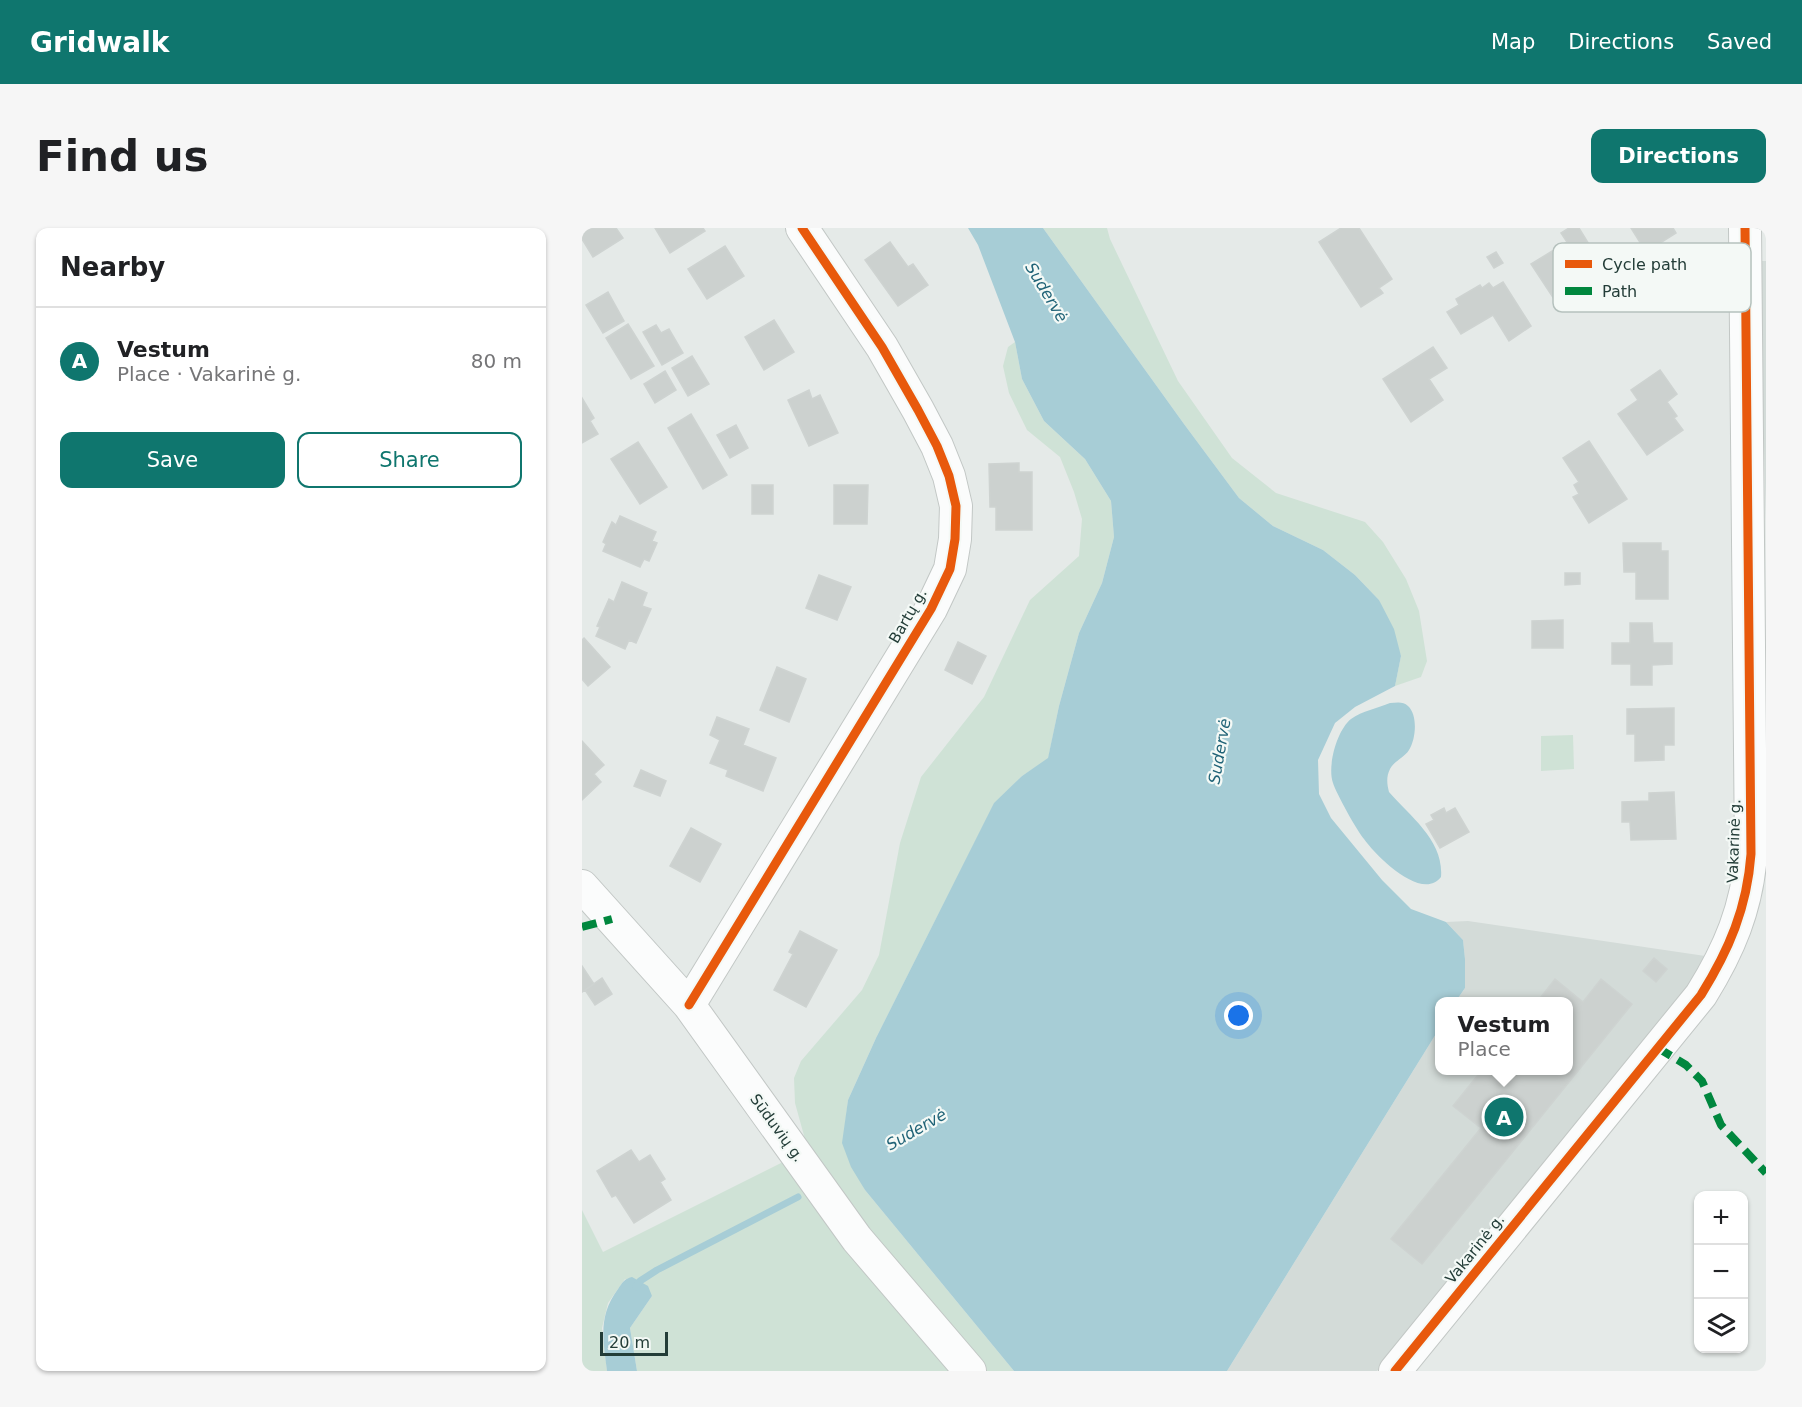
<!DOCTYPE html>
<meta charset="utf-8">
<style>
:root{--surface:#fff;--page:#f6f6f6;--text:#202124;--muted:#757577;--line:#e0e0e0;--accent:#0f766e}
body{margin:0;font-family:"DejaVu Sans",sans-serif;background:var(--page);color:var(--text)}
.controls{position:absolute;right:18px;bottom:18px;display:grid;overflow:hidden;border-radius:12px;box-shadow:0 2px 4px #0004}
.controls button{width:54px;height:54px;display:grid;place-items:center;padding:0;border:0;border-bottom:2px solid var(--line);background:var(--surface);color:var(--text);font:30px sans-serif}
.scale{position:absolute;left:18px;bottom:15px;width:68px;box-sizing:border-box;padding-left:6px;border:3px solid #233d38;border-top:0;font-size:16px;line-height:21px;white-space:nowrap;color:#233d38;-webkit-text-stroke:4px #f4f9f6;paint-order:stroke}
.you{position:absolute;left:657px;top:788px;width:21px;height:21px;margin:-15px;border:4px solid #fff;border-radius:50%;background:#1a73e8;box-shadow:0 0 0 9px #1a73e833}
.badge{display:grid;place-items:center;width:39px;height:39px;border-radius:50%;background:var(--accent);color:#fff;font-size:20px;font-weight:700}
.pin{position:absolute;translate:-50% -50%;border:3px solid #fff;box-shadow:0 2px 6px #0006}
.popup{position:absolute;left:853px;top:769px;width:138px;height:78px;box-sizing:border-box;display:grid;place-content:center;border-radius:12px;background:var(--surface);filter:drop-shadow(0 2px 4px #0005);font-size:20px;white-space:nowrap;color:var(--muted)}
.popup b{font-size:22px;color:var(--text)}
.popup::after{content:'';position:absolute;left:50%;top:100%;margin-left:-12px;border:12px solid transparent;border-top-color:var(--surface)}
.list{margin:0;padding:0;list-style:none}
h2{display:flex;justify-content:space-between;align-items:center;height:78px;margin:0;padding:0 24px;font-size:26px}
h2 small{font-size:20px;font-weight:400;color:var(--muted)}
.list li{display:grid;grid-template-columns:39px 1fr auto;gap:18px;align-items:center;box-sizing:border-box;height:108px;padding:0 24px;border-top:2px solid var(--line)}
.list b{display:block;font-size:22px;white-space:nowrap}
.list p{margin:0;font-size:20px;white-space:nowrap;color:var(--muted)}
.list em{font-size:20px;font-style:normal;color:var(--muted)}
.actions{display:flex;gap:12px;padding:18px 24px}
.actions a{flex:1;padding:14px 0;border:2px solid var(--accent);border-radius:12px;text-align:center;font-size:21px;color:var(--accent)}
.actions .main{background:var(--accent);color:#fff}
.icon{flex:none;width:33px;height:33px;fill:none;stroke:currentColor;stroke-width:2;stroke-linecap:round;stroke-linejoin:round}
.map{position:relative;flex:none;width:1184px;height:1143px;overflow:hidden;border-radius:12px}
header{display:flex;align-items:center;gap:36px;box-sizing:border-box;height:84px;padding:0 30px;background:var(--accent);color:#fff}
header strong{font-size:28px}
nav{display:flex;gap:33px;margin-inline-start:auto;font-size:21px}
.intro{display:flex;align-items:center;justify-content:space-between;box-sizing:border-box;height:144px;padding:0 36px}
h1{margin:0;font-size:42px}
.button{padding:15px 27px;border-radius:12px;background:var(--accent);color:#fff;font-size:21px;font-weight:700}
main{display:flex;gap:36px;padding:0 36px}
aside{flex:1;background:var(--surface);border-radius:12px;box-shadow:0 2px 4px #0004}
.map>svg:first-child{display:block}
.built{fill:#d3dbd8}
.green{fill:#cfe2d6}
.water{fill:#a7cdd6}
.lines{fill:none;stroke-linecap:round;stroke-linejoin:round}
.stream{stroke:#a7cdd6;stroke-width:7}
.building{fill:#ccd1cf;stroke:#ced3d1;stroke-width:1.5}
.minor-casing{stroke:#c2c7c5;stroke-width:34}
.minor{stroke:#fbfcfc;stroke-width:32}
.quiet{stroke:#00873e;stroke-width:8;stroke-dasharray:15 8;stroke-linecap:butt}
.cycleway-casing{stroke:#f4f9f6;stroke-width:13}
.cycleway{stroke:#e8590c;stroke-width:9}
.labels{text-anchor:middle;stroke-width:4.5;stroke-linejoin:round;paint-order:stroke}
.street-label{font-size:15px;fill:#233d38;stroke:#f4f9f6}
.water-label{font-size:16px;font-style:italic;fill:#206377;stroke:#f4f9f6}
.key{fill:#f4f9f6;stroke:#b5c1bd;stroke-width:1.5}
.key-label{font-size:16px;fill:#233d38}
</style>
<header>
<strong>Gridwalk</strong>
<nav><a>Map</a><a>Directions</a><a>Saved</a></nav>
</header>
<div class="intro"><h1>Find us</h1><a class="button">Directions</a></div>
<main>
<aside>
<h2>Nearby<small></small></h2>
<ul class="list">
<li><span class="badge">A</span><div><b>Vestum</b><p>Place · Vakarinė g.</p></div><em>80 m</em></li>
</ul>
<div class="actions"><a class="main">Save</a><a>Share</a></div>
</aside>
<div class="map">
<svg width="1184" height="1143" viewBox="0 0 1184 1143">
<rect width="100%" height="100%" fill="#e5eae8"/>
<!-- built -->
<path class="built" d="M1177 33H1184V292Z
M886 693 1130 729 795 1143H645L857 801 858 842H986V774L874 773 883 760V731L881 712 864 694Z"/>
<!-- green -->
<path class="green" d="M461 0H525L528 11 596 153 650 230 694 265 783 294 801 314 824 351 837 383 845 433 839 449 813 458 819 428 797 372 773 347 741 322 691 298 657 270 602 196Z
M433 114 440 151 462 193 503 231 529 273 532 309 520 355 497 405 477 478 466 531 440 548 412 576 294 810 266 872 261 915 283 962 432 1143H399L285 1007 226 922 213 875 212 850 219 833 280 762 297 727 318 615 339 549 402 469 448 372 497 328 500 291 492 264 478 229 445 202 427 165 421 138 426 119Z
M991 507 992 541 959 543V508Z
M205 932 372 1143H55L48 1100 70 1068 43 1051 26 1075 20 1100 25 1143H0V982L21 1024Z"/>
<!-- water -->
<path class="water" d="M386 0H461L602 196 657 270 691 298 741 322 773 347 797 372 812 401 819 428 813 458 773 479 753 495 736 532 737 566 749 590 800 652 829 681 864 694 881 712 883 731V760L874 773 858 774 857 801 645 1143H432L283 962 269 939 260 915 266 872 294 810 412 575 440 548 466 530 477 478 497 405 520 355 532 309 529 273 503 231 462 193 440 151 433 114 396 17Z
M808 475C814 475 821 473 826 478 836 487 834 511 827 522 822 530 812 533 808 541 804 549 805 556 807 564 829 589 862 613 859 649 840 674 794 628 782 611 775 603 754 565 751 555 745 538 755 502 769 491 780 483 796 480 808 475Z
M50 1049 66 1058 70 1068 48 1100 55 1143H25C21 1111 16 1088 36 1061 40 1055 42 1051 50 1049Z"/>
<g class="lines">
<!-- stream -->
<path class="stream" d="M54 1059 58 1053 75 1042 216 969"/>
</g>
<!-- building -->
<path class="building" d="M7 0H34L41 10 11 29 0 11V4Z
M73 0H121L123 3 88 25Z
M759 0H777L810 51 797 60 801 65 779 79 737 14Z
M987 0H997L1013 26 1006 31 1007 34 999 39 1006 50 972 71 949 36 985 14 979 5Z
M1049 0H1091L1094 5 1064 24Z
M308 14 326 39 331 36 346 57 316 78 283 32Z
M143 18 162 48 125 71 106 41Z
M914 24 921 35 912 40 905 29Z
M921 54 949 98 927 113 911 87 879 106 865 84 877 77 874 71 898 57 900 60 907 55 911 60Z
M26 64 42 93 21 105 4 77Z
M192 92 212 124 182 142 163 109Z
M46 96 72 138 49 151 24 110Z
M74 97 79 105 87 101 101 125 80 137 61 104Z
M851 119 865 140 847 151 861 172 829 194 801 151Z
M110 128 127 156 106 168 90 140Z
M1078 142 1095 166 1085 174 1095 188 1092 190 1101 202 1065 227 1036 186 1056 172 1049 162Z
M83 143 94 162 73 175 62 156Z
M227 162 230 171 238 167 256 205 227 218 206 172Z
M0 170 12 190 8 193 16 206 0 215Z
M109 186 145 247 121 261 86 200Z
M154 197 166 220 148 230 135 207Z
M1007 213 1045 271 1007 295 991 269 997 266 992 257 997 254 981 230Z
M56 214 85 259 58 276 29 231Z
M437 235V244H450V302H414V279H408L407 236Z
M170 257H191V286H170Z
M252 257H286L285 296H252Z
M38 288 74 304 70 313 75 315 67 333 62 331 58 339 21 323 24 316 21 314 30 294 34 297Z
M1041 315H1079V323H1086V371H1054V344H1042Z
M983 345H998V356L983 357Z
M237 347 269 359 255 392 224 380Z
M40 354 65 365 60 378 69 381 54 415 47 412 43 421 14 408 18 399 15 398 27 371 32 374Z
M981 392V420H950V393Z
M1048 395H1070L1071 415H1090V436L1070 437V457H1049V436H1030V415H1048Z
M2 410 28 439 6 458 0 451V412Z
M376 414 404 428 390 456 363 442Z
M195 439 224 451 207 494 178 482Z
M1092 480V517H1082V532L1053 533V506H1045V481Z
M135 489 167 501 161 517 194 530 181 563 144 548 146 542 128 535 138 512 128 507Z
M0 513 22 537 12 546 19 554 0 572Z
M59 542 84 553 78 568 52 558Z
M1092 564 1094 611 1049 612 1048 594H1040V574L1067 573V565Z
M862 580 864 585 873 580 887 604 858 620 844 596 852 592 849 587Z
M109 600 139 616 118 654 88 638Z
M218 703 255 722 224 779 192 762 211 726 207 724Z
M1072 730 1085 741 1074 754 1061 743Z
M0 738 12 756 0 764Z
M20 750 30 766 13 777 3 762Z
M973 751 1001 774 1019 751 1050 776 840 1036 809 1011 899 900 871 878 900 842H986V774H955Z
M49 922 57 934 68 927 83 951 78 954 89 972 52 995 34 967 30 969 15 943Z"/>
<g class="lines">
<defs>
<path id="minor" d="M0 658 107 777 275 1011 388 1143
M107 777 349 381 368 341 373 311 374 278 367 248 355 218 336 182 300 119 220 0
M813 1143 1119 767C1147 722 1165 680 1169 626L1163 0"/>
</defs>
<!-- minor casing -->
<use href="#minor" class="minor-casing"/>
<!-- minor -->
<use href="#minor" class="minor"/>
<!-- quiet -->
<path class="quiet" d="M0 699 30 691
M1076 820 1104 837 1120 853 1139 897 1184 945"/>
<defs>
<path id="cycleway" d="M107 777 349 381 368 341 373 311 374 278 367 248 355 218 336 182 300 119 220 0
M813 1143 1119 767C1147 722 1165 680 1169 626L1163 0"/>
</defs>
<!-- cycleway casing -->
<use href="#cycleway" class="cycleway-casing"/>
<!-- cycleway -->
<use href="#cycleway" class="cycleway"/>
</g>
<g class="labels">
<!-- street labels -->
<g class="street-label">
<text transform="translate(326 388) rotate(-60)" y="5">Bartų g.</text>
<text transform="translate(1152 613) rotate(-88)" y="5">Vakarinė g.</text>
<text transform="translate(195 900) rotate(54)" y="5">Sūduvių g.</text>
<text transform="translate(893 1021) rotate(-51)" y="5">Vakarinė g.</text>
</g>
<!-- water labels -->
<g class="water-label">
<text transform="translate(465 64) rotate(59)" y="6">Sudervė</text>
<text transform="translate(637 523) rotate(-80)" y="6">Sudervė</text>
<text transform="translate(334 901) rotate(-30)" y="6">Sudervė</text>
</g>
</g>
<!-- legend -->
<rect x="971" y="15" width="198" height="69" rx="9" class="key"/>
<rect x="983" y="32" width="27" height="8" fill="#e8590c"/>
<rect x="983" y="59" width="27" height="8" fill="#00873e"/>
<g class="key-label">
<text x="1020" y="42">Cycle path</text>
<text x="1020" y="69">Path</text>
</g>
</svg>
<div class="controls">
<button>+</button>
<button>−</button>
<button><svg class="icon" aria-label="layers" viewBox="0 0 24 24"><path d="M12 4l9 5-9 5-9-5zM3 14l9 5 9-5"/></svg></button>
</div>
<div class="scale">20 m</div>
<div class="you"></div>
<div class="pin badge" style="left:922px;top:889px">A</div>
<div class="popup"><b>Vestum</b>Place</div>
</div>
</main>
